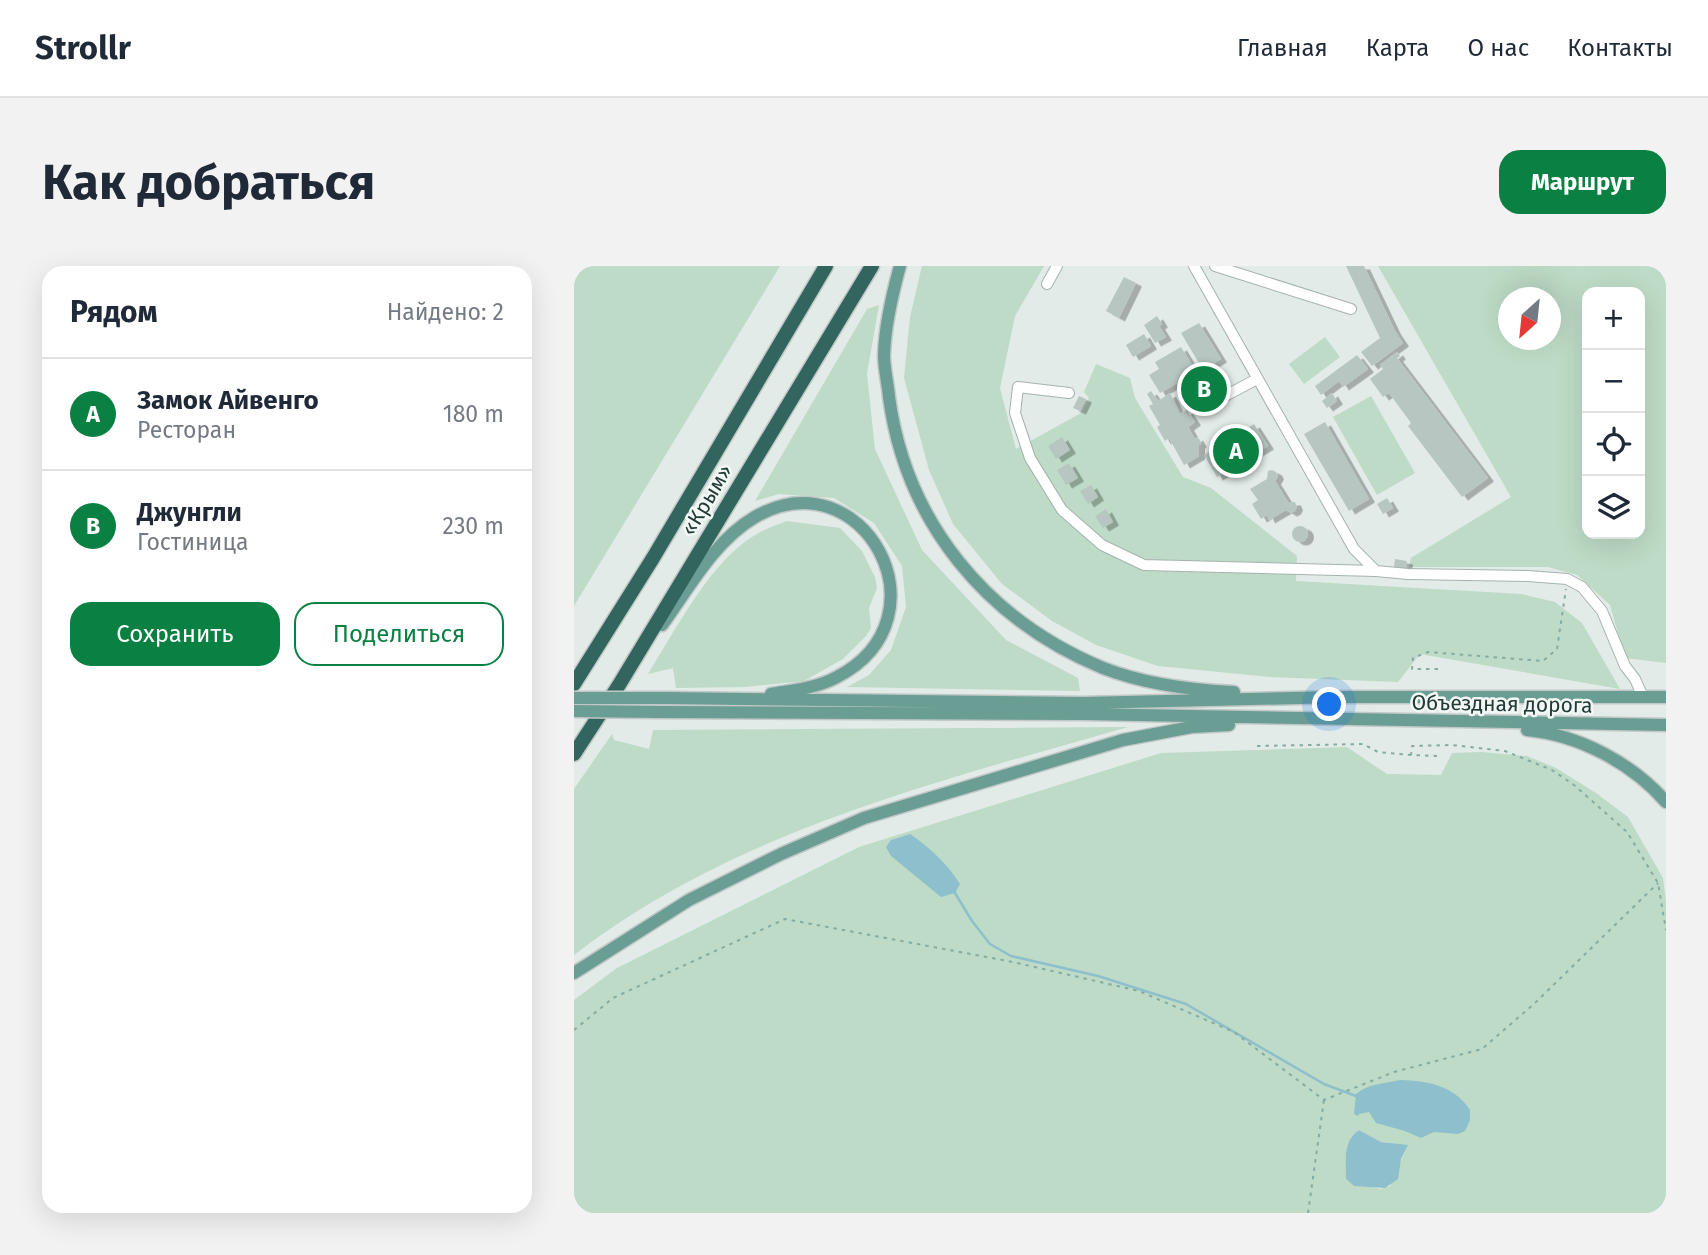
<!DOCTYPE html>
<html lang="ru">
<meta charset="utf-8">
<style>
:root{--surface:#fff;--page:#f2f2f3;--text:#1f2937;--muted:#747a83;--line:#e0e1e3;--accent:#0b8043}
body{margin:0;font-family:"Fira Sans",sans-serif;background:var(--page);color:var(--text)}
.controls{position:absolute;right:21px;top:21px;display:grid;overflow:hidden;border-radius:14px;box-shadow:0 7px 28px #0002}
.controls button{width:63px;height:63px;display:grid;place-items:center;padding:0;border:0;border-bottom:2px solid var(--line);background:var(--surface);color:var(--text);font:35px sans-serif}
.compass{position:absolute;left:924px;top:21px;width:63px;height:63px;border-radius:50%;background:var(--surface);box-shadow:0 7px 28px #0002;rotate:207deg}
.you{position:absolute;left:756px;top:439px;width:24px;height:24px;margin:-18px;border:5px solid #fff;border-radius:50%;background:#1a73e8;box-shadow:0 0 0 10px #1a73e833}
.badge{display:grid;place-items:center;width:46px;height:46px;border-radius:50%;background:var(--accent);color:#fff;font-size:23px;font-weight:700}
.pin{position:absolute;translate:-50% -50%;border:4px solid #fff;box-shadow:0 2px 7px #0006}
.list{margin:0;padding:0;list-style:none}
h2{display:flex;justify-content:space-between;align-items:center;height:91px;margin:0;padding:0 28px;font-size:30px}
h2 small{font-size:23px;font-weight:400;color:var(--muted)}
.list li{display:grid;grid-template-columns:46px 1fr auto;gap:21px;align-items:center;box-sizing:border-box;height:112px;padding:0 28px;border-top:2px solid var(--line)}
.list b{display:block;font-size:26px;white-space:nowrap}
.list p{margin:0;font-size:23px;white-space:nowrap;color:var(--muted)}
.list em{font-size:23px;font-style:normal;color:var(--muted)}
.actions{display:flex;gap:14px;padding:21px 28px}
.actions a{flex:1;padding:16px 0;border:2px solid var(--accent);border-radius:21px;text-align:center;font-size:24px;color:var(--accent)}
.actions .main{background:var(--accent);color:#fff}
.icon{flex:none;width:38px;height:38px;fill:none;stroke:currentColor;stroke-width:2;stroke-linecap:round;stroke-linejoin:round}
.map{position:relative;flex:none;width:1092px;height:947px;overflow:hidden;border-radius:21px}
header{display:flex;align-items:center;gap:42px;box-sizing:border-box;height:98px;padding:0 35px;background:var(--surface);border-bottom:2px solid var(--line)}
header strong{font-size:33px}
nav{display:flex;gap:38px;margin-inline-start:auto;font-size:24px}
.intro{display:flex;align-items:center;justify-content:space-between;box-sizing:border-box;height:168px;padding:0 42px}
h1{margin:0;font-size:49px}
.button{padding:18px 32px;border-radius:21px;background:var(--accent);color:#fff;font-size:24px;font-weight:700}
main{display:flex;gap:42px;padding:0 42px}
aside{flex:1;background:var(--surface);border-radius:21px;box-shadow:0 7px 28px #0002}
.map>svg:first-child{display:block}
.green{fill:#bddbc6;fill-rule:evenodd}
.water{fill:#8ebfcc}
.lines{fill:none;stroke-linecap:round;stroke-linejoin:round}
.stream{stroke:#8ebfcc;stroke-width:2.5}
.building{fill:#b8c6c1;filter:url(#shadow)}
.minor-casing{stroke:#a5b3af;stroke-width:12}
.major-casing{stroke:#c1c8c7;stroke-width:15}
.highway-casing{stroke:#c1c8c7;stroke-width:17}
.path{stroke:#85aca2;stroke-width:2;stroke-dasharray:3.5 5;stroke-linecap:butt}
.minor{stroke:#fff;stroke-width:10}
.major{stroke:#6a9d93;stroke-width:12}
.highway{stroke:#32655d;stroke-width:14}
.major-bridge-casing{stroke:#c1c8c7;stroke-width:15;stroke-linecap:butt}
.major-bridge{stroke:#6a9d93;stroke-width:12}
.labels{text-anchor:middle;stroke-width:5;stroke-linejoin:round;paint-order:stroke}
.street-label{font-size:21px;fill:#233b36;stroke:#f2f8f5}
</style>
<header>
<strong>Strollr</strong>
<nav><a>Главная</a><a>Карта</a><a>О нас</a><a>Контакты</a></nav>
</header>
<div class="intro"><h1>Как добраться</h1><a class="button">Маршрут</a></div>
<main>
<aside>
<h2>Рядом<small>Найдено: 2</small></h2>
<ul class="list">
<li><span class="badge">A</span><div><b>Замок Айвенго</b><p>Ресторан</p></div><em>180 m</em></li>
<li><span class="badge">B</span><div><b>Джунгли</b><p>Гостиница</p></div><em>230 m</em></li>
</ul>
<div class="actions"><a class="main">Сохранить</a><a>Поделиться</a></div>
</aside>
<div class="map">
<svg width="1092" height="947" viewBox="0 0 1092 947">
<defs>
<filter id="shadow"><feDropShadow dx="6" dy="3.5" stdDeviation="0" flood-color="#0004"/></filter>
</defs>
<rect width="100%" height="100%" fill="#e2ebe8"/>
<!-- green -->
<path class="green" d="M0 0H206L0 340Z
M348 0H470L441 50 426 122 442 183 507 147 515 132 510 126 522 98 556 112 561 132 609 211 637 222 723 290 722 315 947 328 981 336 1008 357 1046 423 846 388 824 416 696 411 584 400 522 379 478 355 428 318 379 258 355 204 330 112 336 51Z
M804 0H1092V397L1051 392 1036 339 1003 309 974 301H835L837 292 937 231ZM1013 26H1066V268H1013ZM934 32H976V74H934Z
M305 39 293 108 301 183 348 284 432 374 504 412 506 425 273 421 295 409 317 384 332 341 328 300 300 257 260 232 205 228 181 235 293 43Z
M751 71 766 91 730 118 715 98Z
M797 130 841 207 803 229 759 151Z
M213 255 266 262 288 285 301 311 303 322 295 342 297 362 292 370 269 393 230 415 171 421 102 422 99 402 74 408C101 365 138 292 183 268 193 262 203 259 213 255Z
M554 461C363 516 160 565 0 689V523L38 468 40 474 75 483 79 464Z
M773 481 813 508 867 509 878 487 907 486 953 490 982 502 1022 527 1054 551 1089 612 1092 636V947H0V734L43 702 285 581 587 487ZM785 864 807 876 818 877 832 883 816 920 806 923 796 920H780L772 913C772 897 768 873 785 864Z"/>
<!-- water -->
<path class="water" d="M336 568C356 582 373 597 386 618L381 627 367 631 317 590 312 581 317 574Z
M826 814C853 815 880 819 896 844V854L891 865 884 868 860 866 847 872 831 865 802 857 795 846 785 848 784 850 780 848 782 828C795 817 810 818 826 814Z
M785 864 807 876 834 879 827 893 824 913 811 922 780 920 772 913C772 897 768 874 785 864Z"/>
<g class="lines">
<!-- stream -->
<path class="stream" d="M381 627 398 655 416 678 437 690 524 710 612 738 750 818 782 830"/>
</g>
<!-- building -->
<path class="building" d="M772 0H790L821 65 829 77 798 100 787 86 806 72Z
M550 11 562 17 545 52 532 45Z
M583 50 588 58 585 60 592 71 581 77 570 59Z
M625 57 647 93 629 104 607 67Z
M570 68 577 80 559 91 552 79Z
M607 81 622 106 586 127 575 109 585 103 581 96Z
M823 86 826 90 823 92 914 212 888 231 834 160 837 157 815 127 809 131 796 113 809 103 806 99Z
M783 89 794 103 769 121 765 115 747 129 741 120Z
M577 125 584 135 596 127 606 148 613 144 621 156 614 161 621 173 623 171 627 178 625 179V190L610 199 595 172 591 175 583 161 586 159 575 140 579 138 573 128Z
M758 127 763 135 753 142 748 135Z
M505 130 512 133 506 145 499 142Z
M751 156 795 233 775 245 730 168Z
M680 158 694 180 643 211 630 189Z
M488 171 496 184 482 193 474 180Z
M495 197 504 212 492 219 483 204Z
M698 204 702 206 704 210 701 215 714 236H721L723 241 721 245 717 247 712 244 695 254 693 249 687 253 678 238 684 234 676 223 693 213 694 205Z
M517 219 524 231 514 238 506 225Z
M813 232 819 242 809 248 803 238Z
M532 243 539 256 529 262 521 250Z
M718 268a8 8 0 1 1 16 0a8 8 0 1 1-16 0Z
M821 293 833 295 832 303 820 301Z"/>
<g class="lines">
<defs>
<path id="minor" d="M620 0 780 283 802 305 834 308 954 310 993 313 1008 321 1028 345 1051 400 1061 413 1069 431
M641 0 777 43
M473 18 483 0
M495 127 444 121 441 147 456 192 488 244 528 279 570 299 802 305
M651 130 683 113"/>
<path id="major" d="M326 0C318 29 311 59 310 89 310 103 314 118 315 131 332 257 413 354 529 402 570 418 617 424 660 426
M88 359C115 322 140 275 181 251 288 189 378 351 263 411 243 422 220 424 197 428
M92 432 510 437 765 431H1092
M84 446 510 448 1092 459
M953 464C1005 469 1058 497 1092 536
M0 707 115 634 207 588 290 552 549 474 618 461 655 459"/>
<path id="highway" d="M0 418 79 292 252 0
M0 488 45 419 298 0"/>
</defs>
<!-- minor casing -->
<use href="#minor" class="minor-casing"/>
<!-- major casing -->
<use href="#major" class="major-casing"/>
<!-- highway casing -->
<use href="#highway" class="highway-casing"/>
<!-- path -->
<path class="path" d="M864 403H838L839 392 854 386 969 395 983 383 992 323
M683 480 789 478 804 486 836 489
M863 490 837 489 838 480 878 479 931 485 978 504 1000 519 1053 566 1084 617 1092 664
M0 764 39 732 211 653 439 696 565 725 660 766 750 834 820 806 908 783 961 737 1084 617
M734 947 750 834"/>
<!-- minor -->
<use href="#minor" class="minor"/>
<!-- major -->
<use href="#major" class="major"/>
<!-- highway -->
<use href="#highway" class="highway"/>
<defs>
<path id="major-bridge" d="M0 432H92
M0 445 84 446"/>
</defs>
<!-- major-bridge casing -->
<use href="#major-bridge" class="major-bridge-casing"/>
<!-- major-bridge -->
<use href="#major-bridge" class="major-bridge"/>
</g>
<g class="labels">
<!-- street labels -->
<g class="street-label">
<text transform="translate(133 234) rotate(-59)" y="7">«Крым»</text>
<text transform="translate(928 438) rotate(1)" y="7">Объездная дорога</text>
</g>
</g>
</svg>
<div class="controls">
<button>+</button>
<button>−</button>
<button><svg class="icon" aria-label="locate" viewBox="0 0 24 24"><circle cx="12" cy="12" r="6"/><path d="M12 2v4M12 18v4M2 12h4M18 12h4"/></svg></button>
<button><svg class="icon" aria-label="layers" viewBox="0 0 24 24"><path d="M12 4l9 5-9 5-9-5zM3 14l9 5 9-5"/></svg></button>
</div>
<svg class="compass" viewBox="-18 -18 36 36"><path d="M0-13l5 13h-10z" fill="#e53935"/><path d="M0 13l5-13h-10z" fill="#747a83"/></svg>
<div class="you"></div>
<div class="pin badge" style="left:662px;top:185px">A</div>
<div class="pin badge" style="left:630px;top:123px">B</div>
</div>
</main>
